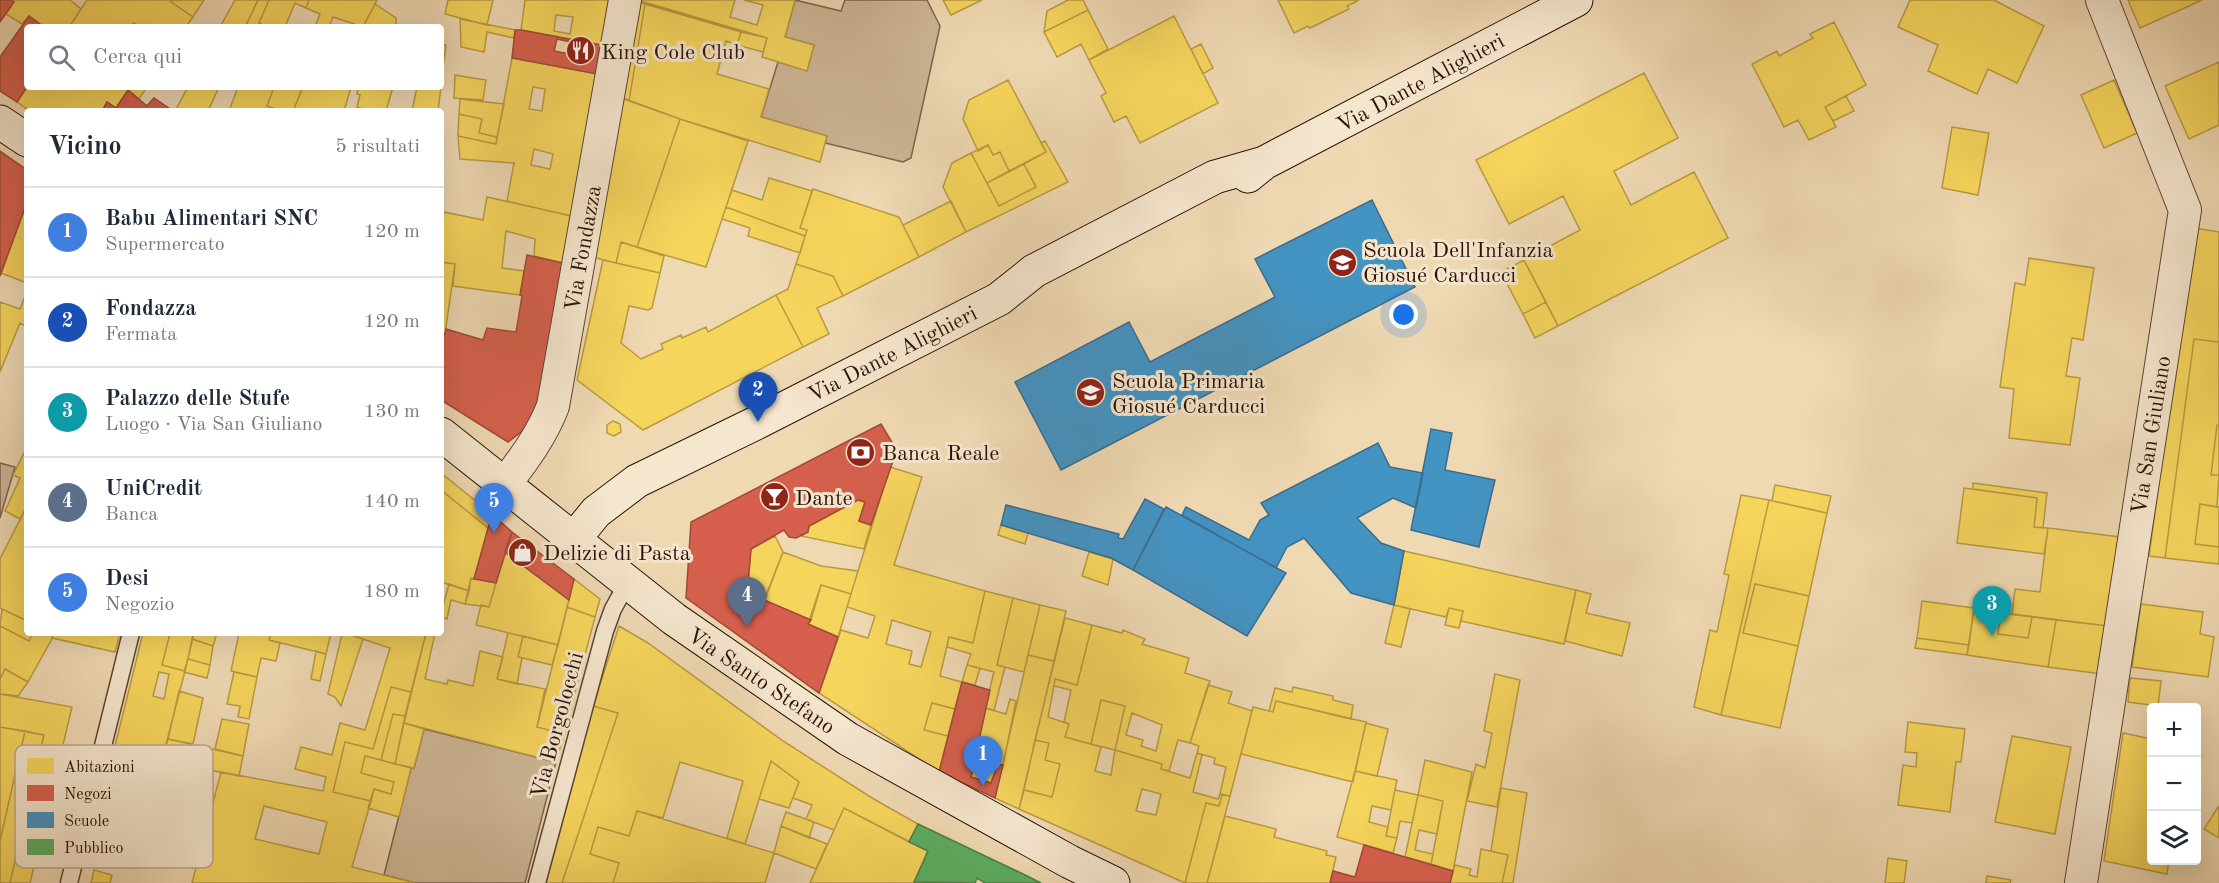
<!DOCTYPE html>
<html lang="it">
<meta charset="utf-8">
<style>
:root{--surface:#fff;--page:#f6f6f7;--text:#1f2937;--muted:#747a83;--line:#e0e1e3;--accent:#8f2418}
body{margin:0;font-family:"Old Standard TT",serif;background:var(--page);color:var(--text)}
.controls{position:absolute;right:18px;bottom:18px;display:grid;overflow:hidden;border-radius:6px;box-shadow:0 6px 24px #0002}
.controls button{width:54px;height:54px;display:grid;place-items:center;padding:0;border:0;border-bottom:2px solid var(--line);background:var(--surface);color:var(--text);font:30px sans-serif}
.you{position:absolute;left:1404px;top:315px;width:21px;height:21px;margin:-15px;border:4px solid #fff;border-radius:50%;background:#1a73e8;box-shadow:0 0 0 9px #1a73e833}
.badge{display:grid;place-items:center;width:39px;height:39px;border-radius:50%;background:var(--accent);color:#fff;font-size:20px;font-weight:700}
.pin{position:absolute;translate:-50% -50px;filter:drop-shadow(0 2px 3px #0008)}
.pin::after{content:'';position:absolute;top:32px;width:21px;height:18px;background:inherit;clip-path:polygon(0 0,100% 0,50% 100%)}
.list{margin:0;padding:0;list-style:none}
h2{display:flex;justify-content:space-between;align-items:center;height:78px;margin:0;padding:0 24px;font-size:26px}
h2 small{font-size:20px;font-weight:400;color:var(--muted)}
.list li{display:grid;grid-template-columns:39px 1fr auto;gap:18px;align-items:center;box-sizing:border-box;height:90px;padding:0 24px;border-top:2px solid var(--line)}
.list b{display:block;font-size:22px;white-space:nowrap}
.list p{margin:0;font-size:20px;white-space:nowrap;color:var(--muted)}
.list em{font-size:20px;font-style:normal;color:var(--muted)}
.icon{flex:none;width:33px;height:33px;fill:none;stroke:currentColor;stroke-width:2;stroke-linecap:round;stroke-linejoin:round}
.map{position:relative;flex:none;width:2219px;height:883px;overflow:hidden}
.search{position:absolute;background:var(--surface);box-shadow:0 6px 24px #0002;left:24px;top:24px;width:420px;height:66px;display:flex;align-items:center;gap:15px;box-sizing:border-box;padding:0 21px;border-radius:6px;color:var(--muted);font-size:22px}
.panel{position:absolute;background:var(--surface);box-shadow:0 6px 24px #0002;left:24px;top:108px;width:420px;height:528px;border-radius:6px}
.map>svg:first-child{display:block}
.green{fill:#ceb796;stroke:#7c644e;stroke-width:1.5}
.homes{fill:#f6d55c;stroke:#b99a42;stroke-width:1.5;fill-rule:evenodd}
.shops{fill:#d6604d;stroke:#a24938;stroke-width:1.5;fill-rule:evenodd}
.schools{fill:#4393c3;stroke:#3c6c8b;stroke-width:1.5}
.public{fill:#5aae61;stroke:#4c7f46;stroke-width:1.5}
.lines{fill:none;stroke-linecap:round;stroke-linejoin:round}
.lane-casing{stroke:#5b4432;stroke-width:19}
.street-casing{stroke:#5b4432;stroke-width:34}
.secondary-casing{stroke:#2a1207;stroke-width:35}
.lane{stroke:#f5e6ce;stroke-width:16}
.street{stroke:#f5e6ce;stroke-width:32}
.secondary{stroke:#f5e6ce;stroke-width:33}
.labels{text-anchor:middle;stroke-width:6;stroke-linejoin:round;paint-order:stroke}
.poi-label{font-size:22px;fill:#2a1207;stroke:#f5e6ce;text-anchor:start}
.street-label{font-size:22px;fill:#2a1207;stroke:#f5e6ce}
.key{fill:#f5e6ce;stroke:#b8a692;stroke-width:1.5}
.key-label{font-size:16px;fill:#2a1207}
</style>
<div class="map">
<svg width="2219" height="883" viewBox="0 0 2219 883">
<rect width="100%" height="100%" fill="#efd9b3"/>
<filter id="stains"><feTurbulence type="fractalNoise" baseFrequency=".00333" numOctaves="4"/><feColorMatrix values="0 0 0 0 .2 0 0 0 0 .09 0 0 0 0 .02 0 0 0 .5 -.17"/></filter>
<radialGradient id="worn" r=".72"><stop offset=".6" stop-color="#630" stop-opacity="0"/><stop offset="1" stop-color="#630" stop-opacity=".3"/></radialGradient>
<!-- green -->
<path class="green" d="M795 0 841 11 845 0H927L940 26 911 158 903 162 825 143 827 136 761 117 778 62 807 70 814 45 785 37Z
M0 463 15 467 0 518Z
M424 729 556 762 525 883H415L384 875 411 768H414Z"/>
<!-- homes -->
<path class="homes" d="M15 0H70L81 9 69 27H44L29 16 22 24 6 14Z
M87 0H173L171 2 193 17 186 27H140L134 23 131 27H69Z
M173 0H204L193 17 171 2Z
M235 0H258L245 27H220Z
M258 0H269L259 23 267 27H245Z
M269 0H309L306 8 295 3 285 27H267L259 23Z
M309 0H377L363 27 333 17 329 27H315L320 14 306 8Z
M448 0H493L487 25 445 14Z
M525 0H611L603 45 521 30ZM556 15 573 17 570 34 554 31Z
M637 0H735L730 17 757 25 763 5 744 0H795L785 37 814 45 807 71 762 57 767 38Z
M943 0H982L951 15Z
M1068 0H1083L1088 10 1044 32 1047 11Z
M1278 0H1359L1347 6 1349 9 1310 28 1308 26 1294 33Z
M1910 0H1994L2044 26 2017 83 1988 69 1977 94 1928 71 1938 45 1898 27Z
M2128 0H2202L2140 28Z
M636 1 645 4 629 101 620 97Z
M375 4 396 18V27H363Z
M645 4 741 32 737 45 726 41 717 74 769 89 761 117 827 136 820 162 680 119 629 101Z
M1088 10 1108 49 1089 60 1081 44 1057 57 1044 32Z
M1174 16 1218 103 1140 143 1126 116 1114 122 1101 96 1106 93 1089 60Z
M460 19 515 30 514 38 487 32 484 52 461 47Z
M1834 22 1866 85 1825 107 1836 127 1809 140 1798 120 1784 127 1752 64 1777 51 1779 56 1813 38 1810 34Z
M741 32 767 38 763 52 737 45Z
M441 44 446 45 441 82Z
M1201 44 1213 68 1203 74 1191 49Z
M512 58 597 74 575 217 507 201 514 163 460 159 458 136 496 144ZM533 87 545 89 542 111 529 109ZM534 149 553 154 550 169 531 165Z
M2219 62V125L2189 139 2165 86Z
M1644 73 1678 138 1614 171 1631 205 1694 172 1728 238 1558 326 1524 260 1580 230 1563 196 1509 224 1476 160Z
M455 75 486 80 483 100 454 98Z
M1008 80 1046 152 1009 171 1000 152 993 155 988 145 978 151 963 119 969 100Z
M2114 80 2137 133 2104 148 2081 95Z
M27 87H147L139 99 128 90 116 108 107 102 102 111H30L17 102Z
M188 87H219L208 111H175Z
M238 87H274L267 106 281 111H229Z
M274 87H303L293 111H281L267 106Z
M303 87H351L344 111H293Z
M358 87H393L386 111H369L357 107 360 95 357 94Z
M417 87H441L438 111H412Z
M1846 96 1854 111 1833 121 1825 107Z
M620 97 680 119 637 247 621 242 616 263 592 257Z
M460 99 504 104 497 137 479 133 482 119 459 114Z
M459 114 482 119 479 133 497 137 496 144 458 136Z
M680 119 748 141 706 267 637 247Z
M1952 127 1989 133 1978 195 1942 188Z
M1045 141 1068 182 966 232 943 187 952 163 971 153 999 206 1036 187 1024 164 1046 152 1041 143Z
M988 145 993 155 1000 152 1009 171 987 183 971 153Z
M1024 164 1036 187 999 206 987 183Z
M769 178 812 191 800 228 807 230 805 236 726 207 732 190 762 200Z
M813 189 899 217 919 257 843 296 833 276 796 264 807 230 800 228Z
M487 197 577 217 563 263 534 256 535 239 506 231 502 268 524 271 520 295 453 286 455 264 441 262V231L444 212 483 220Z
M951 201 966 232 919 257 903 225Z
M27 202V283L1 273Z
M726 207 805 236 800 253 748 236 750 228 722 219Z
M2194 228 2219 232V342L2194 339 2165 558 2149 556Z
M621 242 664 256 660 273 616 263Z
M2029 258 2094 268 2083 340 2072 338 2066 376 2080 378 2070 445 2009 438 2014 389 2000 387 2015 283 2025 285Z
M603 260 660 273 652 308 648 310 629 306 621 343 641 359 663 349 661 344 681 335 682 338 706 327 708 332 776 295 803 347 643 430 577 380Z
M1524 260 1546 302 1523 314 1501 272Z
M441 262 455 264 445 334 441 333Z
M796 264 833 276 843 296 817 308 829 334 803 347 776 295 788 289Z
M27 291V327L20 323 0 372V302L20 309Z
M1546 302 1558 326 1535 338 1523 314Z
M2194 339 2219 342V425H2217L2211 475H2219L2217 507 2200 504 2195 544 2219 547V564L2165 558Z
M613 421 620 424 621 432 614 436 607 433V425Z
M2217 425H2219V475H2211Z
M27 447V506L20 519 5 511 20 478 13 475Z
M890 467 922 477 894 565 985 591 973 643 949 637 940 676 962 682 955 709 932 703 924 730 948 736 939 772 819 693 841 630 868 638 875 616 847 607ZM892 620 931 632 921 667 909 664 912 651 886 644Z
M441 473 492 514 488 528 441 490Z
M1973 483 2047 493 2043 528 2034 527 2037 498 1973 489Z
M1775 485 1831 496 1827 513 1772 501Z
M1964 488 2037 498 2034 527 2048 528 2044 554 1957 543Z
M441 490 488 528 474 579 471 578 469 591 441 582Z
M1741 495 1769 500 1721 715 1694 707 1710 630 1717 632 1729 575 1724 574Z
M858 500 865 502 859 521 871 525 864 549 801 536 808 532 809 526Z
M1769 500 1827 513 1809 596 1755 584 1743 633 1798 646 1780 728 1721 715Z
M2200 504 2219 507V547L2195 544Z
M27 506V621L0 608V559Z
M1001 525 1028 533 1025 544 998 535Z
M2048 528 2120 537 2108 626 2012 614 2015 589 2040 592Z
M775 536 783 552 766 597 748 583 751 549Z
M1404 551 1576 590 1564 644 1461 621 1463 611 1449 608 1446 617 1394 605Z
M505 552 569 600 558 645 476 625 481 605 489 607Z
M783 552 821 566 858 571 851 594 821 585 811 620 764 600Z
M1089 552 1113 559 1108 585 1082 576Z
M471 578 496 583 489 607 465 604Z
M574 579 600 599 595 617 567 607Z
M449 584 469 591 465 604 451 600 447 619 441 617V606H443Z
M1755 584 1809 596 1798 646 1743 633Z
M821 585 851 594 838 637 808 624Z
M1576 590 1591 594 1586 613 1630 623 1622 656 1565 641Z
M985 591 1013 598 997 665 1005 667 994 710 985 708 994 672 967 665 971 654 947 647 949 637 973 643Z
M1013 598 1040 605 1024 672 997 665Z
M1922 601 1974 608 1969 645 1917 638Z
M2141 604 2203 612 2200 634 2214 637 2208 677 2132 667Z
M1040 605 1066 611 1054 661 1028 655Z
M1394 605 1410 609 1401 647 1385 643Z
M567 607 595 617 564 734 537 727Z
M1449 608 1463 611 1459 628 1445 625Z
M1974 608 2001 613 1998 634 2028 638 2032 617 2056 620 2048 667 1967 655Z
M2 609 27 621V633H33L29 641 0 626Z
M2001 613 2032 617 2028 638 1998 634Z
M1065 618 1092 625 1077 685 1055 679 1054 686 1048 717 1069 724 1065 737 1101 747 1095 771 1111 775 1115 750 1162 764 1161 769 1190 778 1197 753 1202 755 1193 792 1218 799 1220 794 1222 795 1219 806 1206 803 1185 883 1019 809 1024 790 1052 797 1060 764 1045 760 1049 743 1035 740ZM1142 789 1161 794 1156 815 1136 811Z
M2056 620 2108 626 2102 674 2048 667Z
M1092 625 1122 633 1123 630 1145 639 1142 644 1189 658 1185 673 1210 681 1190 743 1178 740 1169 771 1161 769 1162 764 1115 750 1125 706 1101 700 1091 744 1065 737 1069 724 1064 722 1071 690 1054 686 1055 679 1077 685ZM1132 713 1162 725 1156 751 1141 746 1143 740 1126 735Z
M0 626 29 641 33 633H50L54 635 28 682 5 669 0 679Z
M619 626 648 643 783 741 872 798 918 824 909 842 844 808 834 830 806 819 812 805 793 798 799 782 771 761 745 844 727 838 743 781 680 762 663 818 637 811 629 836 598 827 590 854 619 863 613 883H562L618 713 593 706Z
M55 633H120L115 652 52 638Z
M143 633H170L162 665 185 671 162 760 114 750ZM159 672 169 674 164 699 153 696Z
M170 633H194L185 671 162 665Z
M194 633H217L213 646 192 639Z
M239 633H271L269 640 280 643 276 661 261 658 257 677 231 671Z
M271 633H331L326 654 269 640Z
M340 633H352L351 635 363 639 341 706 335 697 328 694 342 634Z
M352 633H426L411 692 391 687 373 749 345 742 333 792 371 801 352 867 415 883H192L221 772 323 791 326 777 295 769 301 747 332 755 340 723 365 730 390 648 351 635ZM264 806 327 822 319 854 255 839Z
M426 633H435L425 679 447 684 448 680 473 686 480 651 503 657 497 679 545 689 537 727 564 734 556 762 404 723Z
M508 633 523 636 518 657 522 658 517 684 497 679Z
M523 636 558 645 552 665 518 657Z
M1917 638 1969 645 1967 655 1915 648Z
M192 639 213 646 210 665 188 659Z
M316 651 326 654 320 681 311 679Z
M1028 655 1054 661 1019 809 995 798Z
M188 659 210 665 207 678 184 672Z
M967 665 980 668 975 685 962 682Z
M5 669 28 682 18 696 0 694V679Z
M234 672 257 677 249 719 238 717 240 706 227 704Z
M1495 674 1520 680 1497 807 1467 801 1476 764 1485 768 1492 733 1484 731Z
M2130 678 2161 681 2158 706 2128 702Z
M1208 685 1232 692 1228 703 1252 711 1230 796 1220 794 1226 767 1214 764 1215 758 1197 753 1199 746 1190 743Z
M391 687 411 692 405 716 393 714 381 760 365 756 361 773 394 782 391 794 374 789 371 801 333 792 345 742 373 749Z
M1293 687 1333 696V700L1353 705 1351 719 1276 701 1273 712 1269 711 1275 688 1292 692Z
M179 691 203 698 193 744 168 739Z
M0 694 72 707 30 883H10L44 735 0 727Z
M1010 699 1016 701 1003 765 998 764 991 783 971 777 985 708 1006 714Z
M1101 700 1125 706 1115 750 1091 744Z
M1276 701 1366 722 1353 782 1241 754 1253 707 1273 712Z
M932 703 955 709 948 736 924 730Z
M593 706 618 713 562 883H546Z
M393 714 405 716 395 764 381 760Z
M222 719 249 724 243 756 215 749Z
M1908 722 1965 729 1961 762H1956L1950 812 1898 805 1903 765 1916 767 1917 753 1905 752Z
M404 723 424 729 414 768 395 764Z
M1366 723 1388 729 1377 776 1355 771Z
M0 727 25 731 0 841Z
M25 731 44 735 10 883H0V841Z
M2123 733 2152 739V860H2169L2167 874 2104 861Z
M2012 736 2071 747 2055 834 1995 822Z
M168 739 243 756 239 776 162 760Z
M1035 740 1049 743 1045 760 1060 764 1052 797 1024 790Z
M365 756 411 768 399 817 368 808 374 789 391 794 394 782 361 773Z
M1425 760 1472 772 1453 871 1431 864 1443 801 1418 795Z
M771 761 799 782 789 808 759 799Z
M1355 771 1397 780 1391 810 1372 806 1369 822 1388 827 1386 836 1397 838 1393 853 1337 837Z
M1501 788 1527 793 1513 883H1502L1508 855 1491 851Z
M1395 790 1418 795 1412 823 1400 821 1397 838 1386 836Z
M1222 795 1230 796 1207 883H1185L1206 803 1219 806Z
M1418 795 1443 801 1437 834 1419 830 1415 850 1433 854 1431 864 1405 857Z
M2218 807H2219V838L2204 829Z
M844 808 928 851 914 883H810Z
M637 811 774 853 765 883H613L619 863 590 854 598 827 629 836Z
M786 812 814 822 809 838 781 826Z
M1225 816 1276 829 1274 837 1327 851 1326 855 1336 857 1330 883H1207Z
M781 826 827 844 816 869 774 853Z
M1481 849 1508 855 1502 883H1450L1455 865 1471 869 1469 875 1477 877Z
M1888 858 1907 861 1904 883H1885Z
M94 870 112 875 110 883H91Z
M1987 876 2011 880 2010 883H1986Z"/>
<!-- shops -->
<path class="shops" d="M0 0H11L14 2 0 22Z
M29 16 44 27H27V87L17 102 0 91V57Z
M515 30H521L606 46 597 74 512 58ZM557 39 571 42 570 54 554 51Z
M128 90 147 106 154 98 173 111H102L107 102 116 108Z
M0 151 27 170V202L0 276Z
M527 255 563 263 535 421 508 442 441 400V333L445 334 446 329 483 340 487 328 516 332 522 296 520 295Z
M881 424 899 454 894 458 871 525 859 521 865 502 858 500 809 526 808 532 796 538 789 537 784 530 751 549 748 583 766 597 764 600 811 620 808 624 838 637 819 693 686 598 691 522Z
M492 514 512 532 496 583 474 579Z
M512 532 574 579 569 600 505 552Z
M962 682 990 690 971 777 991 783 998 764 1003 765 995 798 939 772Z
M1364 845 1453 871 1450 883H1330L1333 871 1355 877Z"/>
<!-- schools -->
<path class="schools" d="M1372 200 1415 287 1061 470 1015 382 1129 322 1150 362 1275 297 1255 259Z
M1431 429 1452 433 1445 470 1495 480 1479 547 1411 530Z
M1378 443 1390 467 1423 473 1416 508 1393 498 1357 518 1381 543 1404 551 1394 605 1351 593 1304 538 1287 547 1276 568 1182 515 1186 507 1249 540 1260 520 1269 515 1261 503Z
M1145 499 1164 509 1133 570 1111 558 1001 525 1006 505 1119 534 1118 538 1123 539Z
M1166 507 1286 573 1247 636 1133 570Z"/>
<!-- public -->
<path class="public" d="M918 824 1021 873 1041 883H985L977 878 975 883 914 882 928 851 909 842Z"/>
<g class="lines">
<defs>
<path id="lane" d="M69 883 131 633
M537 883 605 631 613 609 628 582"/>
<path id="street" d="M505 484C524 459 542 435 553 406L625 0
M2081 883 2185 210 2102 0"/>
<path id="secondary" d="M0 122 27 140
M1248 176 1264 163 1576 0
M441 434 674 619 848 739 1070 862 1113 883
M574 539 596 512 637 481 758 422 999 299 1034 271 1215 177 1264 163"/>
</defs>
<!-- lane casing -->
<use href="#lane" class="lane-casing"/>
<!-- street casing -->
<use href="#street" class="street-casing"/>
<!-- secondary casing -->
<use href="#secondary" class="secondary-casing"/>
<!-- lane -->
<use href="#lane" class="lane"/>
<!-- street -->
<use href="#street" class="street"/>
<!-- secondary -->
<use href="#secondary" class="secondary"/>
</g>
<!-- icons -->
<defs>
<symbol id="restaurant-disc" viewBox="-11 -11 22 22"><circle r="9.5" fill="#8f2418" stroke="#f5e6ce"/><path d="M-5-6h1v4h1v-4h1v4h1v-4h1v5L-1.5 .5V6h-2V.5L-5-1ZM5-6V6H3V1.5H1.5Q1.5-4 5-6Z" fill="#fff"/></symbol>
<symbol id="school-disc" viewBox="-11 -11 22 22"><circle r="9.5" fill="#8f2418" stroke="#f5e6ce"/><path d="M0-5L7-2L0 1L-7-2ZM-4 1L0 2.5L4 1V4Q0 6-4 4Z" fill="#fff"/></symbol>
<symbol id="bank-disc" viewBox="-11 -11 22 22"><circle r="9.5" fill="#8f2418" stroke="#f5e6ce"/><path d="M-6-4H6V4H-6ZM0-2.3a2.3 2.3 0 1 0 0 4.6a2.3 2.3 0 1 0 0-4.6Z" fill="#fff"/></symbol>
<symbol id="bar-disc" viewBox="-11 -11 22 22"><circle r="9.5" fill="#8f2418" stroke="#f5e6ce"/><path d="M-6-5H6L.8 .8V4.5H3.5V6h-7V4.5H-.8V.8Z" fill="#fff"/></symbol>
<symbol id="shop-disc" viewBox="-11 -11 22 22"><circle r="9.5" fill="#8f2418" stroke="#f5e6ce"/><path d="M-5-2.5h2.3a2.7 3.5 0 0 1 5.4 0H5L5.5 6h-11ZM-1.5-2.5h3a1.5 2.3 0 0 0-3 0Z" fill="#fff"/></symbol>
</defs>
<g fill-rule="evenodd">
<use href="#restaurant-disc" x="564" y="34" width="33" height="33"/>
<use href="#school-disc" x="1326" y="246" width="33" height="33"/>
<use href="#school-disc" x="1074" y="376" width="33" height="33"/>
<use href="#bank-disc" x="844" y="436" width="33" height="33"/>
<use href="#bar-disc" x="758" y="480" width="33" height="33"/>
<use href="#shop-disc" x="506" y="536" width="33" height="33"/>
</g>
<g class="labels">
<!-- poi labels -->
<g class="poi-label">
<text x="601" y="59">King Cole Club</text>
<text x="1363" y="257">Scuola Dell'Infanzia<tspan x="1363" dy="25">Giosué Carducci</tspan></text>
<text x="1112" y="388">Scuola Primaria<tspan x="1112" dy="25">Giosué Carducci</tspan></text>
<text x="882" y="460">Banca Reale</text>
<text x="795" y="505">Dante</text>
<text x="543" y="560">Delizie di Pasta</text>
</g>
<!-- street labels -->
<g class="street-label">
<text transform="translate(1420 82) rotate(-28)" y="8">Via Dante Alighieri</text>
<text transform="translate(582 248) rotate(-80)" y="8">Via Fondazza</text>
<text transform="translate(892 353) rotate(-27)" y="8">Via Dante Alighieri</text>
<text transform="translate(2150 435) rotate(-81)" y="8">Via San Giuliano</text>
<text transform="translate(762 680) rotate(34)" y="8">Via Santo Stefano</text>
<text transform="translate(556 725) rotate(-75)" y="8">Via Borgolocchi</text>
</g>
</g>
<!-- legend -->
<rect x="15" y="745" width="198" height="123" rx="9" class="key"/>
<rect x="27" y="758" width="27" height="16" fill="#f6d55c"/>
<rect x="27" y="785" width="27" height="16" fill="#d6604d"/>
<rect x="27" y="812" width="27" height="16" fill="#4393c3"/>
<rect x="27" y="839" width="27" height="16" fill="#5aae61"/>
<g class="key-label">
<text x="64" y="772">Abitazioni</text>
<text x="64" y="799">Negozi</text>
<text x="64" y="826">Scuole</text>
<text x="64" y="853">Pubblico</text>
</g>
<rect width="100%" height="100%" filter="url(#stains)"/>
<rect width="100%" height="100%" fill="url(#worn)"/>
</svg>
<div class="controls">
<button>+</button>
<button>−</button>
<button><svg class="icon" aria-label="layers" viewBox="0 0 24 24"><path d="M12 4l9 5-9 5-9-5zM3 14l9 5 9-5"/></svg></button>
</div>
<div class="you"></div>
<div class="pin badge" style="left:983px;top:786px;background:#3f7fe0">1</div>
<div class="pin badge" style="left:758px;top:422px;background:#1a4fb4">2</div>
<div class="pin badge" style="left:1992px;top:636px;background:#0f9aa8">3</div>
<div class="pin badge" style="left:747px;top:627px;background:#5c6f8a">4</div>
<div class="pin badge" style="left:494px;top:533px;background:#3f7fe0">5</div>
<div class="search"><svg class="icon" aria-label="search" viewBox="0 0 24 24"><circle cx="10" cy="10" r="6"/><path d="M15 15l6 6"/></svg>Cerca qui</div>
<section class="panel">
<h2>Vicino<small>5 risultati</small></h2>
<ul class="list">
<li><span class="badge" style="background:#3f7fe0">1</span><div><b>Babu Alimentari SNC</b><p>Supermercato</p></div><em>120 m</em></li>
<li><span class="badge" style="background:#1a4fb4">2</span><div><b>Fondazza</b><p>Fermata</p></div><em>120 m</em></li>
<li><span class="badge" style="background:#0f9aa8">3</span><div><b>Palazzo delle Stufe</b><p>Luogo · Via San Giuliano</p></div><em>130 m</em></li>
<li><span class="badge" style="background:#5c6f8a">4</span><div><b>UniCredit</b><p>Banca</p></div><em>140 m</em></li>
<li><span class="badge" style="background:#3f7fe0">5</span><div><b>Desi</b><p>Negozio</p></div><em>180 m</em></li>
</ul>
</section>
</div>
